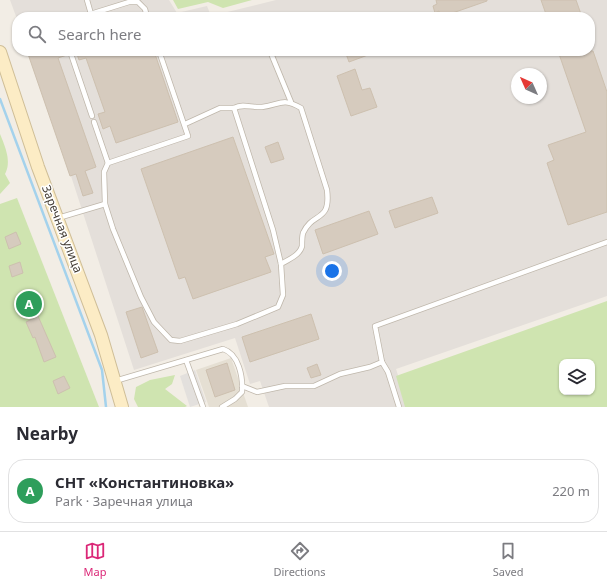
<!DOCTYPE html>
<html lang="en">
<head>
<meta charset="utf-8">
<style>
	body { margin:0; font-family:"Noto Sans",sans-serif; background:#f7f7f7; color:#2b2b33 }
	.controls { position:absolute; right:12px; bottom:12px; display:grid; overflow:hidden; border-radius:8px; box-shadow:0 1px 3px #0004 }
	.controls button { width:36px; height:36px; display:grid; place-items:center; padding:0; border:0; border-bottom:1px solid #e1e1e2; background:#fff; color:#2b2b33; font:20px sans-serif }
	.compass { position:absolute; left:511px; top:68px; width:36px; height:36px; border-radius:50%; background:#fff; box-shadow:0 1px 3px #0004; rotate:315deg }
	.you { position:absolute; left:332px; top:271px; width:14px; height:14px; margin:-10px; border:3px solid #fff; border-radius:50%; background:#1a73e8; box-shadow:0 0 0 6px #1a73e833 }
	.badge { display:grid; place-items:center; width:26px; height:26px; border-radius:50%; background:#db2777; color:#fff; font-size:13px; font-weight:700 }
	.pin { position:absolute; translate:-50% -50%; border:2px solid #fff; box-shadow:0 1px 4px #0006 }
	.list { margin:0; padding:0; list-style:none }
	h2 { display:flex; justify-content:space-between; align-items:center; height:52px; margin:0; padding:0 16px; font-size:17px }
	h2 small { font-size:13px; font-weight:400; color:#7c7c81 }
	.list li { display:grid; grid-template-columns:26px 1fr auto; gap:12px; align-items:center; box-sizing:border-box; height:64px; margin:0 8px 8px; padding:0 8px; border:1px solid #e1e1e2; border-radius:16px }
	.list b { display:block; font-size:15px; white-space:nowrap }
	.list p { margin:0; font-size:13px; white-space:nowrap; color:#7c7c81 }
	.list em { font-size:13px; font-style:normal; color:#7c7c81 }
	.icon { flex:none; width:22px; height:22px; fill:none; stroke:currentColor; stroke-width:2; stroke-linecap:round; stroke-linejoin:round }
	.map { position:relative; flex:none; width:607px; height:407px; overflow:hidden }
	.search { position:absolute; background:#fff; box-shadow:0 1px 3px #0004; left:12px; right:12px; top:12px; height:44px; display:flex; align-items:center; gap:10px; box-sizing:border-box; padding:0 14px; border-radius:16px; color:#7c7c81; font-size:15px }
	.sheet { height:124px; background:#fff }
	nav { display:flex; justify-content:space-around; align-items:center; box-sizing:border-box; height:56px; border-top:1px solid #e1e1e2; background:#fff; font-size:11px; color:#7c7c81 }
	nav a { display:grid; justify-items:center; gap:2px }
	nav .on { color:#db2777 }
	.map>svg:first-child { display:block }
	.residential { fill:#e5dfd3 }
	.industrial { fill:#e4dfda; fill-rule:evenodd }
	.green { fill:#cfe4b0; fill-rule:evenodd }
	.parking { fill:#e3e0dd }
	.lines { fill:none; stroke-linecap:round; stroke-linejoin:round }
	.stream { stroke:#a4d2ec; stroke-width:2.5 }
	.building { fill:#d6cbbe; stroke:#cdc0af }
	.lane-casing { stroke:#bfb7ab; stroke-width:6 }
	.secondary-casing { stroke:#cfbe97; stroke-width:14 }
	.lane { stroke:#fff; stroke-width:4.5 }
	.secondary { stroke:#fcecc5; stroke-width:12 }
	.labels { text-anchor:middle; stroke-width:3; stroke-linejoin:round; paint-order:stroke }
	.street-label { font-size:12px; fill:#443d35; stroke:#fff }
</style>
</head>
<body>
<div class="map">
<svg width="607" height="407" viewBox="0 0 607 407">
	<rect width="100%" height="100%" fill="#f2ede5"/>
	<!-- residential -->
	<path class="residential" d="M231,358L248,407H209L196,370Z"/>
	<!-- industrial -->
	<path class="industrial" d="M10,0H169L177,13L207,6L211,16L276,0H607V296L396,369L408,407H269L260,381L250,384L235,338L134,370L71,176L27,51H590V17H17V19ZM517,74H541V98H517Z"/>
	<!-- green -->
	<g class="green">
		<path d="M173,0H252L223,8L208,2L178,9Z"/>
		<path d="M0,134C5,146 12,162 5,174L10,183L0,194Z"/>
		<path d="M17,198L99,407H0V204Z"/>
		<path d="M607,301V407H405L396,376ZM562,362H592V392H562Z"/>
		<path d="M175,375L172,384L165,389L187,406L185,407H138L134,399L136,387L150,380Z"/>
	</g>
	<!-- parking -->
	<path class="parking" d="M195,370L206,402L190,407L180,376Z"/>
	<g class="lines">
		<!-- stream -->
		<path class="stream" d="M0,99L102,370L106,407"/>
	</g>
	<!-- building -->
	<g class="building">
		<path d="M436,0H487V1L441,17L439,11L435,13L433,6L437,4Z"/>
		<path d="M541,0H576L582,17H547Z"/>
		<path d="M27,51H69L67,55L58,58L96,167L85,171L93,193L83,196L76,174L70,176Z"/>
		<path d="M76,51H154L178,122L116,143L110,126L103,129L98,114L105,112L86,58L79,60Z"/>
		<path d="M345,51H376V52L349,62Z"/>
		<path d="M558,51H593L607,92V212L568,225L547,163L554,160L548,145L586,132Z"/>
		<path d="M355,69L362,90L370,88L377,107L351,116L337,76Z"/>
		<path d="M233,137L274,254L265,257L271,272L193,299L185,277L179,279L141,169Z"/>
		<path d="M278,142L284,159L271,163L265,147Z"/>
		<path d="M432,197L438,213L395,228L389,211Z"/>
		<path d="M369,211L378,234L323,254L315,230Z"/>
		<path d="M16,232L21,244L9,249L5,237Z"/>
		<path d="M20,262L23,273L12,277L9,266Z"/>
		<path d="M142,307L158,352L141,358L126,312Z"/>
		<path d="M311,314L319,339L250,362L242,337Z"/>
		<path d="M38,316L56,357L44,362L35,337L33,338L26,322Z"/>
		<path d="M227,363L235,390L215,397L206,370Z"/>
		<path d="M317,364L321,375L311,378L307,368Z"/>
		<path d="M64,376L70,388L58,394L53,381Z"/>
	</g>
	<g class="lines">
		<!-- lane casing -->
		<g class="lane-casing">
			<g id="lane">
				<path d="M87,0L91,14"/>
				<path d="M81,17L129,2H138L145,9L147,17"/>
				<path d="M159,51L188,136L108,163L104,172L105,204L113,229L141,297L154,322L171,340L180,341L237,324L278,307L283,295L281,264L273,230L234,108H220L185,124"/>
				<path d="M270,51L291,102"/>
				<path d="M71,54L92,116"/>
				<path d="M234,108C244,103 251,108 262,107C280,105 282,97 301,108L327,190C331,223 313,211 303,233C302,237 302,242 302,246C300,255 288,260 281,264"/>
				<path d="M94,122L108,163"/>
				<path d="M58,218L105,204"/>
				<path d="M186,360L203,407"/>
				<path d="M382,362L388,372L399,407"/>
				<path d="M115,381L223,349C239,354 243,377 242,392L235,399L222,407"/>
				<path d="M242,386L257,392L285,386H314L340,374L370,367L382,362L375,326L607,242"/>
			</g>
		</g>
		<!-- secondary casing -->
		<g class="secondary-casing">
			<path id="secondary" d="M0,52L38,167L101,335L122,407"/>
		</g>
		<!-- lane -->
		<use href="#lane" class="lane"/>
		<!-- secondary -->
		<use href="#secondary" class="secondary"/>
	</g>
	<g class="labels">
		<!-- street labels -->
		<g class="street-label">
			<text transform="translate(62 229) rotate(69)" y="4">Заречная улица</text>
		</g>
	</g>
</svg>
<div class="controls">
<button><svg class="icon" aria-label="layers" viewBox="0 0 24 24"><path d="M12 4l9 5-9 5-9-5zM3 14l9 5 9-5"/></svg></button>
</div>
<svg class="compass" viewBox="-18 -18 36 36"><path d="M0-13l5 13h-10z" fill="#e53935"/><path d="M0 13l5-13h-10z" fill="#7c7c81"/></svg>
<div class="you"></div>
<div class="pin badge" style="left:29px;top:304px;background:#2e9e5b">A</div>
<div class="search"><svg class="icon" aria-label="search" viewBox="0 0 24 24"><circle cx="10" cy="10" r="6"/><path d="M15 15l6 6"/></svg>Search here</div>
</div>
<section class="sheet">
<h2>Nearby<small></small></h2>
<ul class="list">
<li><span class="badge" style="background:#2e9e5b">A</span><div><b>СНТ «Константиновка»</b><p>Park · Заречная улица</p></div><em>220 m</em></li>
</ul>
</section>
<nav>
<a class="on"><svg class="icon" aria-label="map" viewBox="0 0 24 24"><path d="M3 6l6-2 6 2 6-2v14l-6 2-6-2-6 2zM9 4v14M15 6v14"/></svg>Map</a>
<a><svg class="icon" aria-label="directions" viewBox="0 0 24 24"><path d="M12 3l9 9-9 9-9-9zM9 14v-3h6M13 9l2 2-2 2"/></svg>Directions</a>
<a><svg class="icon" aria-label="saved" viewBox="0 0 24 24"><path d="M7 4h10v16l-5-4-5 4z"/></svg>Saved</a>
</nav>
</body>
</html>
